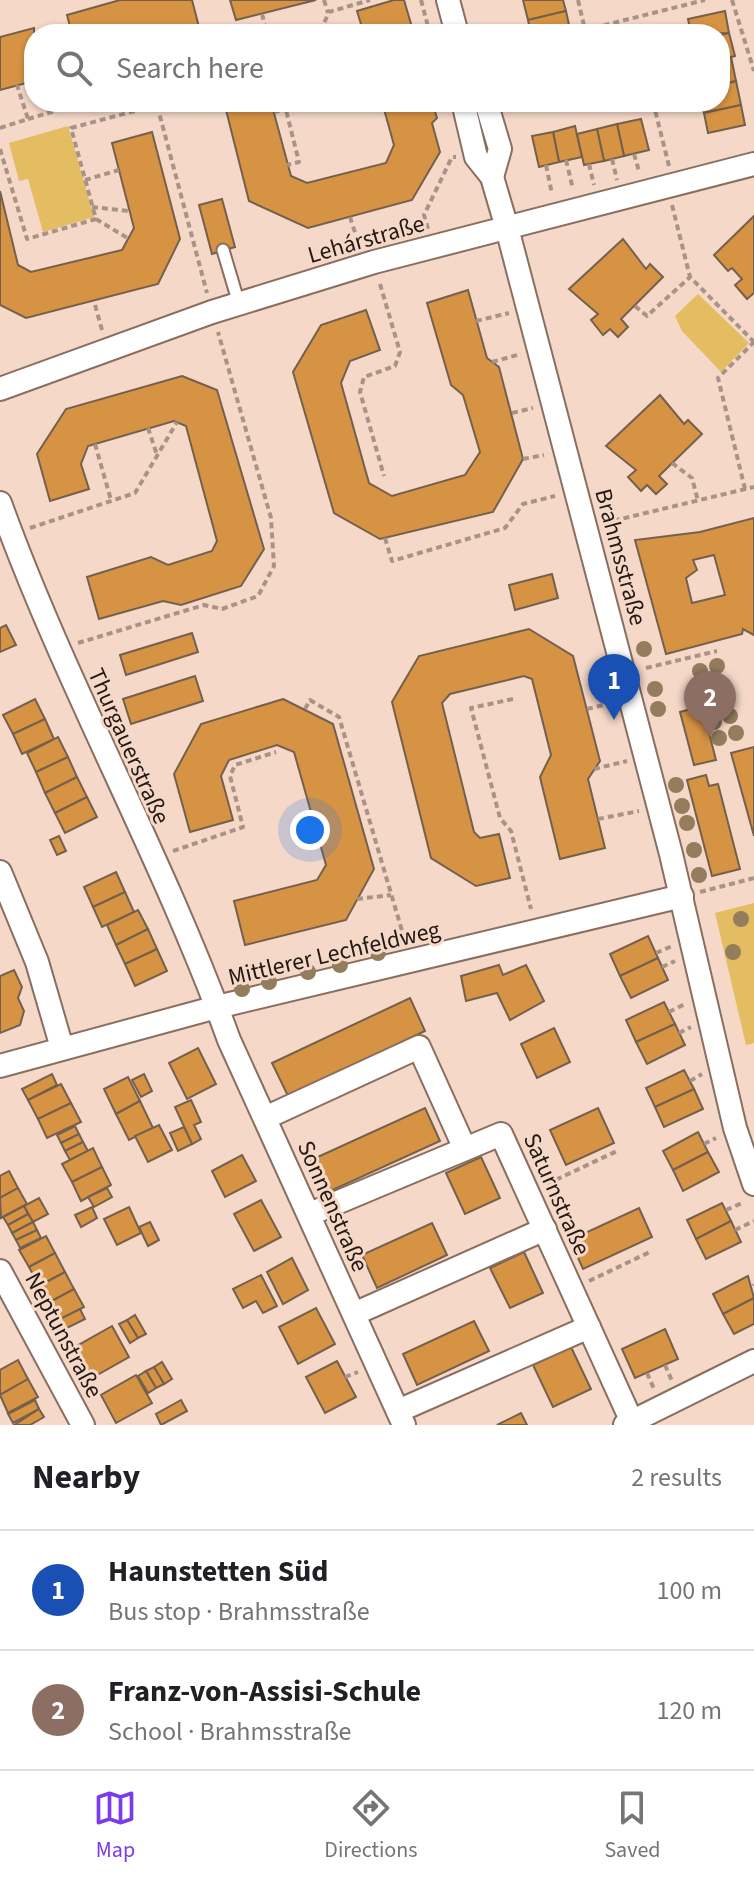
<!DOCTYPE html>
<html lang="en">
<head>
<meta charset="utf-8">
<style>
	body { margin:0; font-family:"Source Sans 3",sans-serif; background:#f6f6f6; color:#202124 }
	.you { position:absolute; left:310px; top:830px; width:28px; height:28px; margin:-20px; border:6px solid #fff; border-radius:50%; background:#1a73e8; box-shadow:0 0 0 12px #1a73e833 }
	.badge { display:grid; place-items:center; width:52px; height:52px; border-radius:50%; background:#7c3aed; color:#fff; font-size:26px; font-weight:700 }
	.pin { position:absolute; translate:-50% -66px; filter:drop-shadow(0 2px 4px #0008) }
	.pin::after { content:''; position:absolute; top:42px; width:28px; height:24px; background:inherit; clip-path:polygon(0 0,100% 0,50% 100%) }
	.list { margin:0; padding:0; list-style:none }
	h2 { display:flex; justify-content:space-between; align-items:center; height:104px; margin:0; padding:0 32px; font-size:34px }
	h2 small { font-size:26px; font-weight:400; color:#757577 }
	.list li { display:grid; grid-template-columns:52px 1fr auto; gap:24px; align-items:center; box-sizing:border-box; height:120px; padding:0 32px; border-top:2px solid #e0e0e0 }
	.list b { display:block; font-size:30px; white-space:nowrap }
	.list p { margin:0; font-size:26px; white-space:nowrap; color:#757577 }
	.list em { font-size:26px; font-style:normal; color:#757577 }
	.icon { flex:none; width:44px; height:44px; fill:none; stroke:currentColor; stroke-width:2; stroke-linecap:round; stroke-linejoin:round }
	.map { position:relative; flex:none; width:754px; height:1425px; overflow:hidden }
	.search { position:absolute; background:#fff; box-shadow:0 2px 6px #0004; left:24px; right:24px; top:24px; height:88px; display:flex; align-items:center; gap:20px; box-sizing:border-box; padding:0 28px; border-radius:32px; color:#757577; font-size:30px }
	.sheet { height:344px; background:#fff }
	nav { display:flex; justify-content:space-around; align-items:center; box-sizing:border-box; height:112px; border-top:2px solid #e0e0e0; background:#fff; font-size:22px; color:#757577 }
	nav a { display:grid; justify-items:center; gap:4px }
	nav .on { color:#7c3aed }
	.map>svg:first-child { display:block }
	.green { fill:#e4bc61 }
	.building { fill:#d79344; stroke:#74604c; stroke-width:2; fill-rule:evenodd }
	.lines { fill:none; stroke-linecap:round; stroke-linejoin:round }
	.lane-casing { stroke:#896f61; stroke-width:15 }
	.street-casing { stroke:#896f61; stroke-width:26 }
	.path { stroke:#a99387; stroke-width:4; stroke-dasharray:6 4; stroke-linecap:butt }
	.lane { stroke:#fff; stroke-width:11 }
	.street { stroke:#fff; stroke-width:22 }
	.tree { fill:#937d5d }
	.labels { text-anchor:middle; stroke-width:6; stroke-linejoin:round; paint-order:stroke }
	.street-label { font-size:24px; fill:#231913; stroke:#f5d8c8 }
</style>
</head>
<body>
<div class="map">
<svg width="754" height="1425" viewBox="0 0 754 1425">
	<rect width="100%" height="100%" fill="#f5d8c8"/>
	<!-- green -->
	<g class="green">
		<path d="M68,126L94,217L43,232L28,179L19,181L9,143Z"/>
		<path d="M698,294L749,343L721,372L682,331L675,316Z"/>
		<path d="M754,903V1043L746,1045L715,913Z"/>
	</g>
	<!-- building -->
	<g class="building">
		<path d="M120,0H192L199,27L173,34H72L67,15Z"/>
		<path d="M230,0H316L236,20Z"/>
		<path d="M394,0H404L414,34H364L357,11Z"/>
		<path d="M523,0H563L566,11L528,20Z"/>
		<path d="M566,11L571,34H531L528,20Z"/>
		<path d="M725,11L729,33L691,34L688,19Z"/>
		<path d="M34,28V81L0,90V37Z"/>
		<path d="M729,33L735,56L720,60V35Z"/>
		<path d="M731,57L736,81L720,85V60Z"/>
		<path d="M736,81L741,105L704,113L701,102H720V85Z"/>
		<path d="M224,102H271L291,176L307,183L386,163L394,145L382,102H432L437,118L432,123L440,152L412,200L308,228L249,201Z"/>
		<path d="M741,105L745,125L708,133L704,113Z"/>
		<path d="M641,119L649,150L624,156L617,124Z"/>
		<path d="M617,124L624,156L604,161L597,129Z"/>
		<path d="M575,126L582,157L559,162L553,132Z"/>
		<path d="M597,129L604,161L584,165L577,134Z"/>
		<path d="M152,132L180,239L158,284L26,318L0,305V191L18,265L31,272L122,250L134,228L112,143Z"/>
		<path d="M553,132L559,162L539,167L532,136Z"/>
		<path d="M222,199L235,247L212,254L199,205Z"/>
		<path d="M754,216V293L747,299L735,285L742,279L732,268L728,271L714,255Z"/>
		<path d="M623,239L646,269L650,264L663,277L621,319L628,327L618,337L610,329L603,335L591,320L598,314L569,289Z"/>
		<path d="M468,290L487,358L499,367L523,459L493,512L380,539L334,513L293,372L321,325L366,310L380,350L350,361L341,383L369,483L392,496L465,475L480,452L463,395L451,385L427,303Z"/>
		<path d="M182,376L217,390L264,549L241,586L181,605L163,601L99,619L87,577L151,557L168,565L212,551L217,541L186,426L174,421L88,446L81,464L89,489L50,501L37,454L66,409Z"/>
		<path d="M660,395L684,424L688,420L702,434L659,476L667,484L656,494L647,485L641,491L628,477L636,470L606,446Z"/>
		<path d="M754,518V635L743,629L742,634L666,654L635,540L700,532ZM714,555L725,595L692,603L686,578L697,570L693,560Z"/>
		<path d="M552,574L558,598L515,610L509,585Z"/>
		<path d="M6,625L16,645L0,652V628Z"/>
		<path d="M529,629L573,656L600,761L588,779L605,848L560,859L540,777L551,755L532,679L524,676L450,694L442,703L474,832L480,838L499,834L510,878L476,886L431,858L392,702L419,656Z"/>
		<path d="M192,633L198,652L126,675L120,655Z"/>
		<path d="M195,676L203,701L131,724L123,699Z"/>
		<path d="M35,699L45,719L13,734L3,715Z"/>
		<path d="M283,699L333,724L374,869L346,920L245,945L234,901L317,880L326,865L294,752L277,745L229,760L221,776L233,820L190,832L174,774L201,724Z"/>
		<path d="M702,706L716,760L694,765L680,712Z"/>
		<path d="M45,719L54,739L22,754L13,734Z"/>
		<path d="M58,737L68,757L36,772L27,753Z"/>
		<path d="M754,747V836L731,753Z"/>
		<path d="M68,757L77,777L45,793L36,772Z"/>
		<path d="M706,775L709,786L718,784L740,869L712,876L687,780Z"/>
		<path d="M77,777L87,797L55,813L45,793Z"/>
		<path d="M87,797L97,817L65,833L55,813Z"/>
		<path d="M59,836L66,851L57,855L50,840Z"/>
		<path d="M116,872L125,892L93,907L84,887Z"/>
		<path d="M125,892L134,912L102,927L93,907Z"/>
		<path d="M138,910L148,929L116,945L107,925Z"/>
		<path d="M148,929L157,949L125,964L116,945Z"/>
		<path d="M648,936L658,958L620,976L610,954Z"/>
		<path d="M157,949L167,971L135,986L125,964Z"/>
		<path d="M658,958L668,980L631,998L620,976Z"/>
		<path d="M499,965L503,975L526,965L544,1001L510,1020L497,993L466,1001L461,976Z"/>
		<path d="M14,970L22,987L18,998L24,1011L20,1025L0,1033V976Z"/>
		<path d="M410,998L425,1031L288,1096L272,1063Z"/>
		<path d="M664,1002L675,1024L636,1042L626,1020Z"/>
		<path d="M675,1024L685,1045L647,1064L636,1042Z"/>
		<path d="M554,1028L570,1062L537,1078L521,1044Z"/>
		<path d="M198,1048L216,1084L187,1099L169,1063Z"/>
		<path d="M684,1070L694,1089L655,1107L646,1088Z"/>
		<path d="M52,1074L57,1085L28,1100L22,1089Z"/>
		<path d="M144,1074L152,1091L141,1097L132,1080Z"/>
		<path d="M128,1077L140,1101L116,1114L104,1089Z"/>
		<path d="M61,1084L71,1103L38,1119L28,1100Z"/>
		<path d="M694,1089L703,1109L664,1127L655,1107Z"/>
		<path d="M191,1100L201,1122L194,1125L201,1139L192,1144L175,1107Z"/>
		<path d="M140,1101L153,1128L129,1140L116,1114Z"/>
		<path d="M71,1103L81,1122L47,1138L38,1119Z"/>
		<path d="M425,1108L440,1141L326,1193L311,1160Z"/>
		<path d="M598,1108L614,1143L566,1165L550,1130Z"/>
		<path d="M159,1125L172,1150L148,1162L135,1136Z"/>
		<path d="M75,1126L79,1134L61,1143L57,1135Z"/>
		<path d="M184,1127L192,1144L178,1151L170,1133Z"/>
		<path d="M698,1132L708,1152L673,1170L663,1151Z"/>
		<path d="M79,1134L83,1142L65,1151L61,1143Z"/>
		<path d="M83,1142L88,1151L70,1160L65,1151Z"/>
		<path d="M93,1148L102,1167L72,1182L62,1164Z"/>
		<path d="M708,1152L719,1172L683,1191L673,1170Z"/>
		<path d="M242,1155L256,1181L225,1197L212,1171Z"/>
		<path d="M481,1157L500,1198L465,1214L446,1173Z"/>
		<path d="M102,1167L111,1185L81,1201L72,1182Z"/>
		<path d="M9,1171L18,1188L0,1198V1176Z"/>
		<path d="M18,1188L27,1204L1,1218L0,1198Z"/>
		<path d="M107,1188L112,1197L94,1207L88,1197Z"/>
		<path d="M39,1198L48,1214L33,1222L24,1206Z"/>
		<path d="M261,1200L281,1237L254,1251L234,1214Z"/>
		<path d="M722,1203L731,1221L696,1239L687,1220Z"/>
		<path d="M24,1206L28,1214L8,1225L3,1217Z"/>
		<path d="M92,1207L97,1218L81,1227L75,1215Z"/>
		<path d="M129,1207L141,1233L117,1245L104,1219Z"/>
		<path d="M639,1208L652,1237L583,1269L570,1240Z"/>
		<path d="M28,1214L33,1222L12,1233L8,1225Z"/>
		<path d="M731,1221L741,1242L706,1259L696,1239Z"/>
		<path d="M33,1222L37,1230L16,1240L12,1233Z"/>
		<path d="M150,1222L159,1240L148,1246L139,1227Z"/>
		<path d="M432,1223L447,1255L377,1288L362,1255Z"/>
		<path d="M37,1230L41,1238L20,1248L16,1240Z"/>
		<path d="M46,1236L55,1253L29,1267L19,1250Z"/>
		<path d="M524,1252L543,1293L510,1308L490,1268Z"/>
		<path d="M55,1253L65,1272L39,1286L29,1267Z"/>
		<path d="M292,1258L308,1290L283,1304L267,1272Z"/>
		<path d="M65,1272L74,1289L48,1303L39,1286Z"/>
		<path d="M261,1275L277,1306L263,1313L256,1301L243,1308L233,1289Z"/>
		<path d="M748,1276L754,1298L723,1314L713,1294Z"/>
		<path d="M74,1289L84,1307L57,1321L48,1303Z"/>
		<path d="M754,1298V1324L734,1334L723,1314Z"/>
		<path d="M316,1308L335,1344L298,1364L279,1327Z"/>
		<path d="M80,1309L85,1319L63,1330L58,1320Z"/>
		<path d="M135,1315L146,1334L138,1338L127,1320Z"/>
		<path d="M127,1320L138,1338L130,1343L119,1324Z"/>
		<path d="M474,1321L489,1351L417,1385L403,1354Z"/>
		<path d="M112,1326L129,1357L92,1378L75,1347Z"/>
		<path d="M665,1329L678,1359L635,1378L622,1349Z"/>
		<path d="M571,1347L591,1389L553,1407L533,1365Z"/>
		<path d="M18,1360L28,1379L0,1395V1370Z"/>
		<path d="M337,1361L356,1397L325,1413L306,1377Z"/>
		<path d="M162,1362L172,1379L164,1384L154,1367Z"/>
		<path d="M154,1367L164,1384L156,1388L146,1371Z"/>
		<path d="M146,1371L156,1388L148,1393L138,1376Z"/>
		<path d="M136,1375L152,1403L116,1423L101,1395Z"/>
		<path d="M28,1379L38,1397L8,1413L0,1395Z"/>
		<path d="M35,1400L39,1409L13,1423L8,1414Z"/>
		<path d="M181,1400L187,1411L161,1425L156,1414Z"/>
		<path d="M39,1409L44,1417L30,1425H14Z"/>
		<path d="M521,1413L527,1425H497Z"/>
	</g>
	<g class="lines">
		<!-- lane casing -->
		<g class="lane-casing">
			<path id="lane" d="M223,250L239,304"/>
		</g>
		<!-- street casing -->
		<g class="street-casing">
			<g id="street">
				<path d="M448,0L457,34"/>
				<path d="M463,102L476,157L492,177L507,228L671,854L735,1128L754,1184"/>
				<path d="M486,102L500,149L492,177"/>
				<path d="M0,389L212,312L374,262L754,164"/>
				<path d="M0,503C66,686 163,857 229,1040L404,1425"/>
				<path d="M0,872L37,962L62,1048"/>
				<path d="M0,1066L217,1007L682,896"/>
				<path d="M265,1118L419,1047L465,1149"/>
				<path d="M310,1214L501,1134L632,1422"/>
				<path d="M0,1271L83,1425"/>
				<path d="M354,1314L545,1229"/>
				<path d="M398,1411L589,1327"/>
				<path d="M625,1425L754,1361"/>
			</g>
		</g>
		<!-- path -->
		<g class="path">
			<path d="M324,0L328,13"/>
			<path d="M421,0L430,34"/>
			<path d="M578,0L585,30L705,0"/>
			<path d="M732,0L754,71"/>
			<path d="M262,14L267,34"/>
			<path d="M311,34L320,32L329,12L370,0"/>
			<path d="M284,102L299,162L287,165"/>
			<path d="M653,102L669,166"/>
			<path d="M274,112L286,109"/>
			<path d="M28,119L85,102"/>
			<path d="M0,128L28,119L17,85"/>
			<path d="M0,149L27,239L96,219L71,128L157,105L207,293"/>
			<path d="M634,154L639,171"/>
			<path d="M612,159L617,180"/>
			<path d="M566,160L573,189"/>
			<path d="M589,164L594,185"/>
			<path d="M546,165L552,194"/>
			<path d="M85,180L119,170"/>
			<path d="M672,205L690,277L754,342"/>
			<path d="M92,207L129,211"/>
			<path d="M350,217L359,245"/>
			<path d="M96,219L129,239"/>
			<path d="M428,229L424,215L452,157H456"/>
			<path d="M380,284L400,352L395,366L364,377L360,392L384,476"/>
			<path d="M95,305L102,330"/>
			<path d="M635,306L647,316L690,277"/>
			<path d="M476,321L509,313"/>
			<path d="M492,362L521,354"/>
			<path d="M512,413L533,408"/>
			<path d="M148,428L157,455"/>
			<path d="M95,444L111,500"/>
			<path d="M523,459L544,455"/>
			<path d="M672,463L692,478L698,501"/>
			<path d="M745,489L718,378L754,342"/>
			<path d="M604,523L754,487"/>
			<path d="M30,528L135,493L177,422"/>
			<path d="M385,538L392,561L505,528L523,504L555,496"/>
			<path d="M78,643L204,605L222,609L258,596L274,566L271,518L218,332"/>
			<path d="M646,668L717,651"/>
			<path d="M513,699L471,708L500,818L511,831L531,909"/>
			<path d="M305,709L310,700L339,717L405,941"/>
			<path d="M587,709L612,703"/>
			<path d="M594,769L627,761"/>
			<path d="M598,819L639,811"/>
			<path d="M173,851L243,827L230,776L235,765L276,752"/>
			<path d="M700,892L754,878"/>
			<path d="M357,899L391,895"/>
			<path d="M656,953L672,946"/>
			<path d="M662,967L675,961"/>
			<path d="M669,1012L685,1004"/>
			<path d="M679,1033L691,1027"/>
			<path d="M690,1081L702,1074"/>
			<path d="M704,1144L716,1138"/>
			<path d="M547,1184L617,1151"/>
			<path d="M726,1210L742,1203"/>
			<path d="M735,1230L754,1221"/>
			<path d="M589,1281L652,1251"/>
			<path d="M753,1286L754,1285"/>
			<path d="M665,1365L672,1381"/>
			<path d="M647,1373L654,1389"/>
			<path d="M345,1377L358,1372"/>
		</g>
		<!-- lane -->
		<use href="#lane" class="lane"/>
		<!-- street -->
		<use href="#street" class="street"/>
	</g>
	<!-- trees -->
	<g class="tree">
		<circle cx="644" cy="649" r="8"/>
		<circle cx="717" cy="666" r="8"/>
		<circle cx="700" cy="671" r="8"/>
		<circle cx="721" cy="684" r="8"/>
		<circle cx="655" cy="689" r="8"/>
		<circle cx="711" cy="704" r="8"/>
		<circle cx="658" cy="709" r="8"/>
		<circle cx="730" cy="716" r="8"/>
		<circle cx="714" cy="722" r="8"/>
		<circle cx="736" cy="733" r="8"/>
		<circle cx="719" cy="738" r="8"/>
		<circle cx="676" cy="785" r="8"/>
		<circle cx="682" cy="806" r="8"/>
		<circle cx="687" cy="823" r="8"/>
		<circle cx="694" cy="850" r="8"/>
		<circle cx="699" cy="875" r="8"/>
		<circle cx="741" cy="919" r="8"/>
		<circle cx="733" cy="952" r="8"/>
		<circle cx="378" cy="953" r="8"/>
		<circle cx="340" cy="965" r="8"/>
		<circle cx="308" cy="972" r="8"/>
		<circle cx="269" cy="982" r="8"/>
		<circle cx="242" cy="989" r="8"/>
	</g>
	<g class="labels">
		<!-- street labels -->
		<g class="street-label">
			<text transform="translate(366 239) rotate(-16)" y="8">Lehárstraße</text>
			<text transform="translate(621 557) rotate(75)" y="8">Brahmsstraße</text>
			<text transform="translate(129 746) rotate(66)" y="8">Thurgauerstraße</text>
			<text transform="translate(334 953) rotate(-13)" y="8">Mittlerer Lechfeldweg</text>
			<text transform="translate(557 1194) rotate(66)" y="8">Saturnstraße</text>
			<text transform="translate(333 1206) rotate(66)" y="8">Sonnenstraße</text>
			<text transform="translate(64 1335) rotate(62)" y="8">Neptunstraße</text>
		</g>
	</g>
</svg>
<div class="you"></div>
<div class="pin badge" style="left:614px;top:720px;background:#1a4fb4">1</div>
<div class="pin badge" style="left:710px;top:737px;background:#8d6e63">2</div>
<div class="search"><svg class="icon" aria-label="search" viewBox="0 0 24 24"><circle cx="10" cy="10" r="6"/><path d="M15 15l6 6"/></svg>Search here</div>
</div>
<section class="sheet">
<h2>Nearby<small>2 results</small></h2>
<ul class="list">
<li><span class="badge" style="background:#1a4fb4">1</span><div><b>Haunstetten Süd</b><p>Bus stop · Brahmsstraße</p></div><em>100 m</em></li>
<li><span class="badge" style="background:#8d6e63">2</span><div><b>Franz-von-Assisi-Schule</b><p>School · Brahmsstraße</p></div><em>120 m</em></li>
</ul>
</section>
<nav>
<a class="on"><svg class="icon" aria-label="map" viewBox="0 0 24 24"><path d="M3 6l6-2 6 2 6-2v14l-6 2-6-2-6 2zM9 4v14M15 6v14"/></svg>Map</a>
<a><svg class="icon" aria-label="directions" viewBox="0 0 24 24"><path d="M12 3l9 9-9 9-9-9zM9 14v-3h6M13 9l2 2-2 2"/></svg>Directions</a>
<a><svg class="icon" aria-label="saved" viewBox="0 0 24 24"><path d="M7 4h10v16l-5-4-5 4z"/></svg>Saved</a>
</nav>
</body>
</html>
